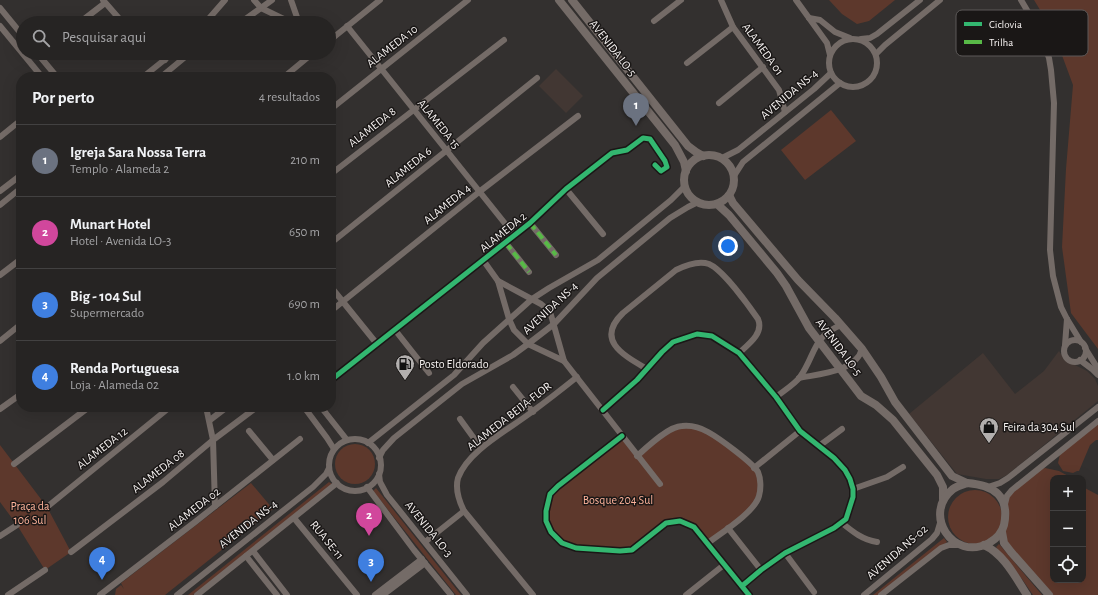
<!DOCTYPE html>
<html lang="pt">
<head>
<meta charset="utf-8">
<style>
	body { margin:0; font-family:"Alegreya Sans",sans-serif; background:#2e2c2b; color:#f1f3f6 }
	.controls { position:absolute; right:12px; bottom:12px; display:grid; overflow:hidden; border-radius:8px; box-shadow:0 4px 16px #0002 }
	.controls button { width:36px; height:36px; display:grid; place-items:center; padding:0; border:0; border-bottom:1px solid #424141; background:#262423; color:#f1f3f6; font:20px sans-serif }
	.you { position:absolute; left:728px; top:246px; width:14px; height:14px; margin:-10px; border:3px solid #fff; border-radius:50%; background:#1a73e8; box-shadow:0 0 0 6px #1a73e833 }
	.badge { display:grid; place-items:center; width:26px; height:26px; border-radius:50%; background:#8c9099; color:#fff; font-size:13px; font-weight:700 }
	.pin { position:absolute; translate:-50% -33px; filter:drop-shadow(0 1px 2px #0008) }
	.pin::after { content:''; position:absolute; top:21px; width:14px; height:12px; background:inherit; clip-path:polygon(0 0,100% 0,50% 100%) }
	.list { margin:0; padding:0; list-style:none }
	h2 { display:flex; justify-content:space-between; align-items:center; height:52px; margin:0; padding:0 16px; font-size:17px }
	h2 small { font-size:13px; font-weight:400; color:#a4a4a6 }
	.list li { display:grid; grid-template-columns:26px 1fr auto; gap:12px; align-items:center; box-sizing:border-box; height:72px; padding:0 16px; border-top:1px solid #424141 }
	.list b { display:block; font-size:15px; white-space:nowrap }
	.list p { margin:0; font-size:13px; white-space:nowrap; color:#a4a4a6 }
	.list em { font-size:13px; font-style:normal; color:#a4a4a6 }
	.icon { flex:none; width:22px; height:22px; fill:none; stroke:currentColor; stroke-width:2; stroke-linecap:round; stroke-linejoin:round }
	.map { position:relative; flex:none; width:1098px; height:595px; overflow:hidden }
	.search { position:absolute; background:#262423; box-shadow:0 4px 16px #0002; left:16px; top:16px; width:320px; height:44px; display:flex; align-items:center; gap:10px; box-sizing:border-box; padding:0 14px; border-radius:22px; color:#a4a4a6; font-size:15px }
	.panel { position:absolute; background:#262423; box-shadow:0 4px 16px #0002; left:16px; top:72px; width:320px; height:340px; border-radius:16px }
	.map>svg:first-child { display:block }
	.built { fill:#423733 }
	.green { fill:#5d382c }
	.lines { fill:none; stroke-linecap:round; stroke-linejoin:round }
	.minor { stroke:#746b67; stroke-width:6 }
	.major { stroke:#746b67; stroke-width:8 }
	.quiet { stroke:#58b947; stroke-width:4; stroke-dasharray:8 4; stroke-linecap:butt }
	.cycleway-casing { stroke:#1a1716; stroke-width:8 }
	.cycleway { stroke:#33b770; stroke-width:5 }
	.labels { text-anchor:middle; stroke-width:3; stroke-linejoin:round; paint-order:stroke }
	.street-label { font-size:12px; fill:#f7f3f2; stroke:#1a1716 }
	.poi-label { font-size:12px; fill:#f7f3f2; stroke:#1a1716; text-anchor:start }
	.park-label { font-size:12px; fill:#feb39b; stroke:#1a1716 }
	.key { fill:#1a1716; stroke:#5c5958; stroke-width:1 }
	.key-label { font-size:11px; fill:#f7f3f2 }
</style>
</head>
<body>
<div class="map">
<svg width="1098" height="595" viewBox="0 0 1098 595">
	<rect width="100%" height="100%" fill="#33302f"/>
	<!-- built -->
	<g class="built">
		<path d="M556,69L583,96L566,113L539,86Z"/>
		<path d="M1059,351L1065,360L1087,371L1095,379L1098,386V401L1007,475L999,479H986L957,474L909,414L983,353L1015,394L1044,371Z"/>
	</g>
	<!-- green -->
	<g class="green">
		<path d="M829,0H895L869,21L857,24L842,14Z"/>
		<path d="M1034,0H1098V349L1071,313L1062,247L1066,169L1073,85L1053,31Z"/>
		<path d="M831,110L856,141L805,180L781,150Z"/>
		<path d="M1098,422V440H1096L1090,445L1079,471H1077L1073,473L1063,471L1058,463L1060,454Z"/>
		<path d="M681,425L708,432L758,472L761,485L751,508L708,543L694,527L680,521L666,523L632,550L620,551L562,543L546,521L550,494L622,436L637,456Z"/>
		<circle cx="355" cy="464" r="20"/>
		<path d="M0,445L47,507L71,552L45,570L17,525L0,502Z"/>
		<path d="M1045,468L1059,471L1072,478H1053V580H1083V487L1098,495V595H1051L1005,543V525L1008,497L1038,470Z"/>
		<path d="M329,482L332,484L193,595H188Z"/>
		<path d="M251,483L273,509L165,595H115L116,589L121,585L124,589L121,583Z"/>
		<path d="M376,488L461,595H456L373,491Z"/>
		<circle cx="975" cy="517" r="27"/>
		<path d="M944,538L947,542L879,595H873Z"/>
		<path d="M999,544L1042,595H1033L1022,579L996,547Z"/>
	</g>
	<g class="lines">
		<!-- minor -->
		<g class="minor">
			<path d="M103,0L123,23"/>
			<path d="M254,0L261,8L292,23"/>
			<path d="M291,0L299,23"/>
			<path d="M721,0L733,27L779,90L785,112"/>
			<path d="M796,0L827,43L830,55"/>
			<path d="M1021,0L1037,27L1049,58L1051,70L1054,103L1050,250L1053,276L1061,307L1067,319L1081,342"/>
			<path d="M0,8L23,36"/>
			<path d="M809,18L820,20L835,32L850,38"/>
			<path d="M654,21L681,0"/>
			<path d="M79,23L105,3"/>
			<path d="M205,23L225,0"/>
			<path d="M240,23L272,0"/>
			<path d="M0,26L42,77"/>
			<path d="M347,26L515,236"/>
			<circle cx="853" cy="63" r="24"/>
			<path d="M861,39L870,38L877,34L920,0"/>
			<path d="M329,41L380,0"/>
			<path d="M37,53L57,77"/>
			<path d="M157,53L165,60"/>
			<path d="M876,54L885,45L940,0"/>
			<path d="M687,63L733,27"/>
			<path d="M143,77L173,53"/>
			<path d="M161,77L190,53"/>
			<path d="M284,77L313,53"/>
			<path d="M719,103L763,67"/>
			<path d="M331,109L468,0"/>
			<path d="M0,137L21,120"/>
			<path d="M722,158L738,150L814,89L831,73"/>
			<path d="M331,174L504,40"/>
			<path d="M734,176L743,162L840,83"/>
			<path d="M566,189L603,234"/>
			<path d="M0,191L21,175"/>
			<path d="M0,205L21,188"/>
			<path d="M530,223L556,255"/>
			<path d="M331,243L537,78"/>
			<path d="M506,243L529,272"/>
			<path d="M483,260L498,281L509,319L514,330L528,344L564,361"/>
			<path d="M0,275L21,259"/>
			<path d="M498,281L541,304L547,309L551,315L564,361L660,484"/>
			<path d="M331,287L377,344"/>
			<path d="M331,311L479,192L578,116"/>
			<path d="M395,330L429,373"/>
			<circle cx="1075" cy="351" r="11"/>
			<path d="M0,341L21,324"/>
			<path d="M1065,345L1067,319"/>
			<path d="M1085,348L1098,369"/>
			<path d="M1080,360L1092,369L1098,375"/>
			<path d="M647,369C623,355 595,340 623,313L676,270C686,265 698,260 709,264C723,270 749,306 758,319C764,333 749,344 739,353"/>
			<path d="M799,378C818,374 856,372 862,349"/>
			<path d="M331,380L530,223L566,189L612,153L627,150L643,138L650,139L665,161L667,167L661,171L655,165"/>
			<path d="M513,387L533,412"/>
			<path d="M776,397C783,391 794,385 800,377C816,354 812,337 841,325"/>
			<path d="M206,407L213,440L215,506"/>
			<path d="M304,407L327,438L334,449"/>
			<path d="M321,407L347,440"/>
			<path d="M0,409L21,394"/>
			<path d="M603,410L637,380L662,352L673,342L697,334L712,336L739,353L776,397L800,431L834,458L845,470L850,479L853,489V497L846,519L834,528L785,553L761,570L742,586"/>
			<path d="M460,419L481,448"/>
			<path d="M210,420L227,407"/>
			<path d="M249,431L273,460"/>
			<path d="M622,436L558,486L550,494L546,511V521L551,532L562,543L576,548L620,551L632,550L666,523L680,521L694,527L749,595"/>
			<circle cx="355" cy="465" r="26"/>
			<path d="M368,443L454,375L483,343L532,299L549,288L598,260L671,200L685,186"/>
			<path d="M819,446L842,429"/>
			<path d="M637,456C647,447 669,426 682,426C691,425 701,428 708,432C719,438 753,463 758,472C761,479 761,489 759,496C755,512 721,533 708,543"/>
			<path d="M379,458L383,450L394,438L462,384L513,355L528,344L554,324L597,278L670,218L688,207L698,202"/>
			<path d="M14,464L89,407"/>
			<path d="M754,468L800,431"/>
			<path d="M379,474L380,482L387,495L467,595"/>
			<path d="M367,487L414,550L451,595"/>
			<path d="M988,487L1000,483L1008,478L1098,407"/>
			<path d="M853,489L887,477L903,467"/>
			<path d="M1005,504L1007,496L1012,490L1098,421"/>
			<path d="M47,507L170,407"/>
			<path d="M294,518L357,595"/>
			<path d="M842,523C853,532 863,540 877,542"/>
			<path d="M728,528L761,570"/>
			<path d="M0,536L17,525"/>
			<path d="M425,542L464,511"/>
			<path d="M253,551L287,595"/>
			<path d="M71,552L163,482L213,440L257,407"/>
			<path d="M785,553L814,592"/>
			<path d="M246,556L277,595"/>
			<path d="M8,595L45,570"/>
			<path d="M100,595L195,522L300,439"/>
			<path d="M177,595L313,487L326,474L329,468"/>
			<path d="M197,595L337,483"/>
			<path d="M375,595L422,559"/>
			<path d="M383,595L425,563"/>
			<path d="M533,595L464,511C459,501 455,489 458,478C468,450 510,429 533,411C548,400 562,389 577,377"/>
			<path d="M686,595L725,564"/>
			<path d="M864,595L932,539L937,533L940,523"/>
			<path d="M881,595L941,548L949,545H957"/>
		</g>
		<!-- major -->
		<g class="major">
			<path d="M559,0L675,145L684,162L686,171"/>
			<path d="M572,0L688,146L696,152L703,156"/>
			<circle cx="709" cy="180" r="25"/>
			<path d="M729,195L733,203L798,280L835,318L862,349L881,377L895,402L952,476L967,483"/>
			<path d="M717,204L729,215L777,273L786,286L809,328L861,396L876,405L893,420L937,475L943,487V499"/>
			<path d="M967,483C994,485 1010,496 1004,525C1002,533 996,539 989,543C952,562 922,513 953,489C957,486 962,485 967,483Z"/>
			<path d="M1002,532L1004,543L1011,552L1049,595"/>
			<path d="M984,545C1004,554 1016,578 1027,595"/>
		</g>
		<!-- quiet -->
		<g class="quiet">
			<path d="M530,223L556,255"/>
			<path d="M506,243L529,272"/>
		</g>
		<!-- cycleway casing -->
		<g class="cycleway-casing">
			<g id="cycleway">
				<path d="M331,380L530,223L566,189L612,153L627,150L643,138L650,139L665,161L667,167L661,171L655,165"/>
				<path d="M603,410L637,380L662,352L673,342L697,334L712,336L739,353L776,397L800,431L834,458L845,470L850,479L853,489V497L846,519L834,528L785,553L761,570L742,586"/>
				<path d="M622,436L558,486L550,494L546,511V521L551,532L562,543L576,548L620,551L632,550L666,523L680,521L694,527L749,595"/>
			</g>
		</g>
		<!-- cycleway -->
		<use href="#cycleway" class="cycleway"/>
	</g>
	<!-- icons -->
	<defs>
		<g id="fuel-pin" transform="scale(1)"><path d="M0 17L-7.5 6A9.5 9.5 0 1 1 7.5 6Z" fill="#b2afae" stroke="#1a1716"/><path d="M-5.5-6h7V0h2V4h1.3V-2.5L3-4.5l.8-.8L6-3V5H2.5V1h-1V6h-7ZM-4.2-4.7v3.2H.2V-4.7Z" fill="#111"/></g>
		<g id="shop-pin" transform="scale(1)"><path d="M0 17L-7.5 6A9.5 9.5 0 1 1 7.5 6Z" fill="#b2afae" stroke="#1a1716"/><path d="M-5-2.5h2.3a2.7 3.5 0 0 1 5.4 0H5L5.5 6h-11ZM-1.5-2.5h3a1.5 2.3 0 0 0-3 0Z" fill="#111"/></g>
	</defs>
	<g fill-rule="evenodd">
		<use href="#fuel-pin" x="405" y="364"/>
		<use href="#shop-pin" x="989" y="427"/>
	</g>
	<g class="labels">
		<!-- street labels -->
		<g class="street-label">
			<text transform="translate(392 46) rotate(-38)" y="4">ALAMEDA 10</text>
			<text transform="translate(613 48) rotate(52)" y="4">AVENIDA LO-5</text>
			<text transform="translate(763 49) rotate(54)" y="4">ALAMEDA 01</text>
			<text transform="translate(789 94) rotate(-40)" y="4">AVENIDA NS-4</text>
			<text transform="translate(439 124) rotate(51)" y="4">ALAMEDA 15</text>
			<text transform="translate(372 127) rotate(-38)" y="4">ALAMEDA 8</text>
			<text transform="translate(408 167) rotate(-39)" y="4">ALAMEDA 6</text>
			<text transform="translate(447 204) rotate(-39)" y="4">ALAMEDA 4</text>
			<text transform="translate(503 232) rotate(-39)" y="4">ALAMEDA 2</text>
			<text transform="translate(550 308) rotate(-43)" y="4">AVENIDA NS-4</text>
			<text transform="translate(839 347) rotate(53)" y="4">AVENIDA LO-5</text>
			<text transform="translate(509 416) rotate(-38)" y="4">ALAMEDA BEIJA-FLOR</text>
			<text transform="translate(102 448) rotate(-38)" y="4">ALAMEDA 12</text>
			<text transform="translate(158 471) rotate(-38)" y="4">ALAMEDA 08</text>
			<text transform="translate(194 509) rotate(-38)" y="4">ALAMEDA 02</text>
			<text transform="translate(248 524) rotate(-38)" y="4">AVENIDA NS-4</text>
			<text transform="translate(429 529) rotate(51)" y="4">AVENIDA LO-3</text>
			<text transform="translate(327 540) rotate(51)" y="4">RUA SE-11</text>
			<text transform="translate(897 552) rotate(-41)" y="4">AVENIDA NS-02</text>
		</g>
		<!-- poi labels -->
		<g class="poi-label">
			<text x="419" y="368">Posto Eldorado</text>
			<text x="1003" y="431">Feira da 304 Sul</text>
		</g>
		<!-- park labels -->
		<g class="park-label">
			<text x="618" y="504">Bosque 204 Sul</text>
			<text x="30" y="510">Praça da<tspan x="30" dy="14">106 Sul</tspan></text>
		</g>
	</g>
	<!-- legend -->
	<rect x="956" y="10" width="132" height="46" rx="6" class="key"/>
	<rect x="964" y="22" width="18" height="4" fill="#33b770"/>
	<rect x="964" y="40" width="18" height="4" fill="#58b947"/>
	<g class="key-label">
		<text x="989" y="28">Ciclovia</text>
		<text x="989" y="46">Trilha</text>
	</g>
</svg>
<div class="controls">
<button>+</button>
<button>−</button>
<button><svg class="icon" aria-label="locate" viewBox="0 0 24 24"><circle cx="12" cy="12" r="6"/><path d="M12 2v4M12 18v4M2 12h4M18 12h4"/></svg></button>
</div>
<div class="you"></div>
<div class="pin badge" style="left:636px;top:126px;background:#6b7280">1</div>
<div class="pin badge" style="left:369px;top:536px;background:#d1479c">2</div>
<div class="pin badge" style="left:371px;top:582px;background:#3f7fe0">3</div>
<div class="pin badge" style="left:102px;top:580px;background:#3f7fe0">4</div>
<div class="search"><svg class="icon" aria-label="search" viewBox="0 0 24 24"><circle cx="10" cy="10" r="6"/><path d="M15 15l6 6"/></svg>Pesquisar aqui</div>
<section class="panel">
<h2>Por perto<small>4 resultados</small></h2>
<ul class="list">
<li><span class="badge" style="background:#6b7280">1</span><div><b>Igreja Sara Nossa Terra</b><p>Templo · Alameda 2</p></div><em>210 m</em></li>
<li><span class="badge" style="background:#d1479c">2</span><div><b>Munart Hotel</b><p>Hotel · Avenida LO-3</p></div><em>650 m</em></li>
<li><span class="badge" style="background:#3f7fe0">3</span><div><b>Big - 104 Sul</b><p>Supermercado</p></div><em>690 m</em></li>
<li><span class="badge" style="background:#3f7fe0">4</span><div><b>Renda Portuguesa</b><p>Loja · Alameda 02</p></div><em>1.0 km</em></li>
</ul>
</section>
</div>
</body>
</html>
